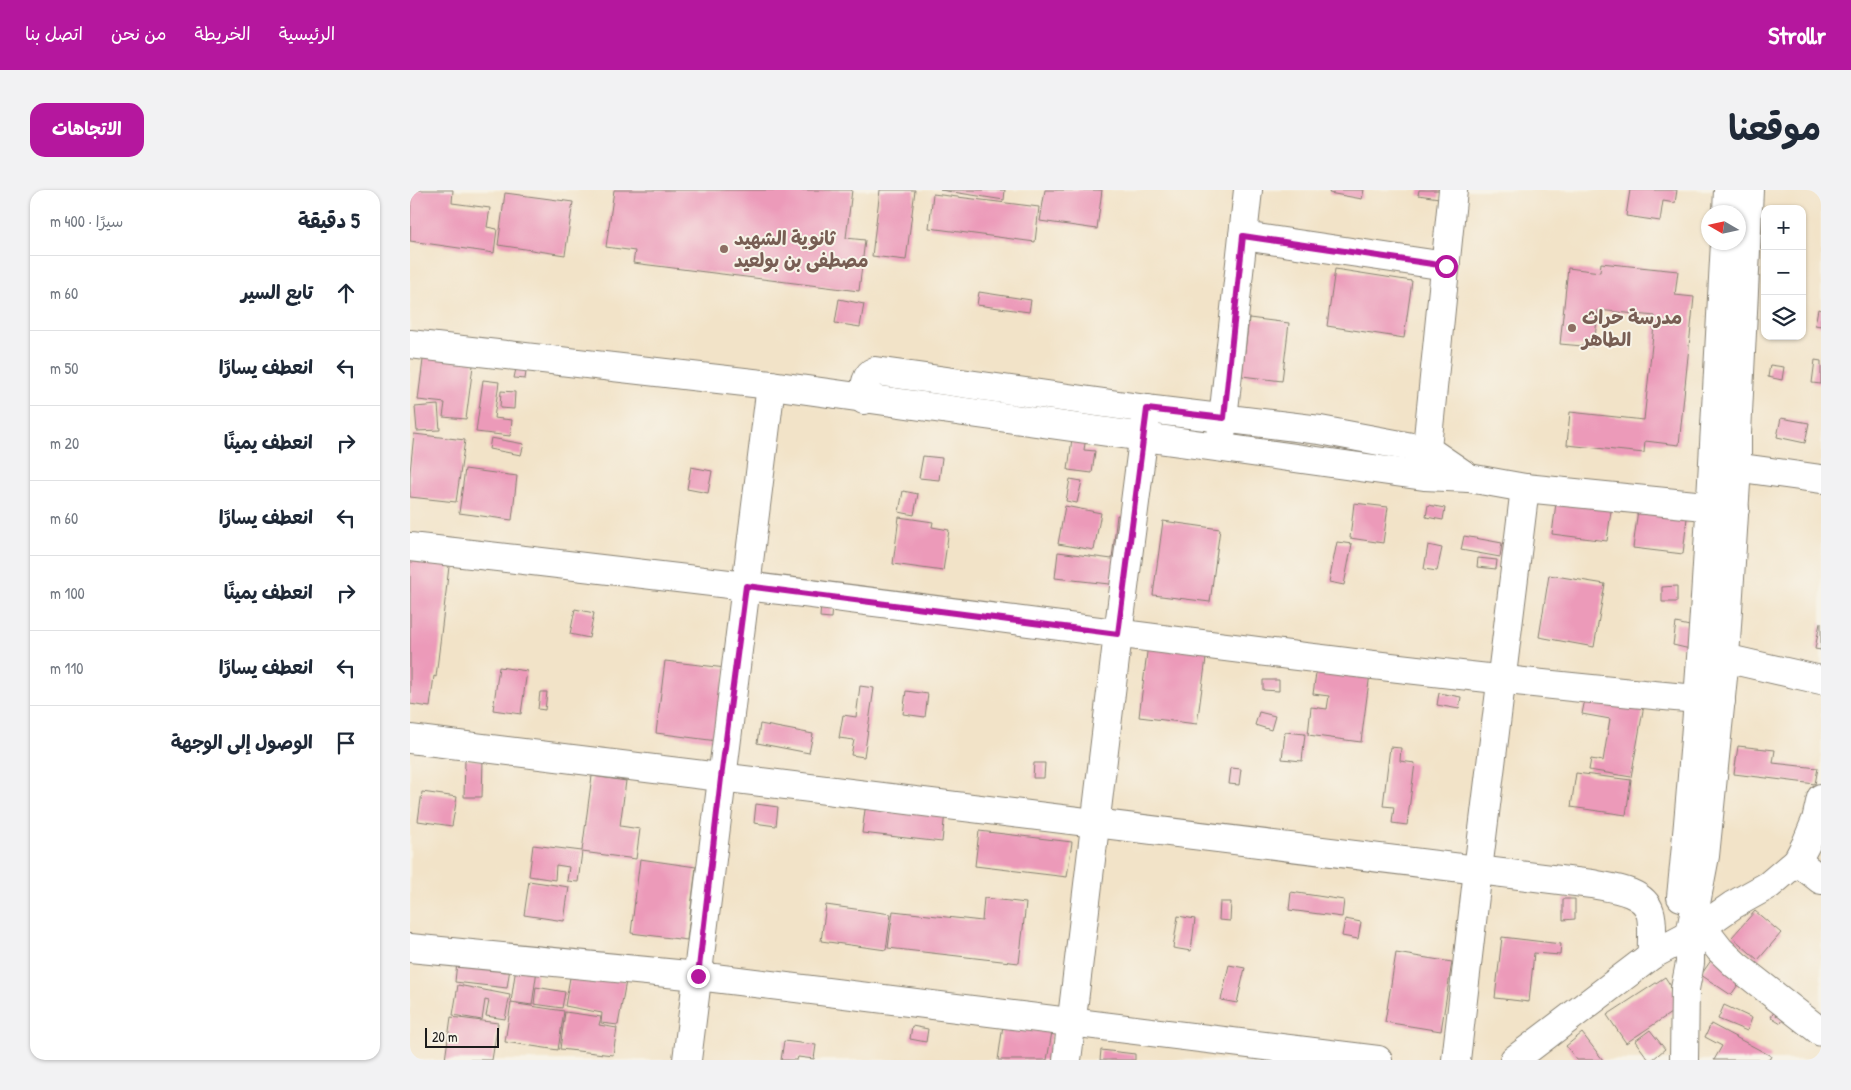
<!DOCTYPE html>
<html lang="ar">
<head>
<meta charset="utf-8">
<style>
	body { margin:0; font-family:"Patrick Hand","Playpen Sans Arabic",sans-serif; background:#f2f2f3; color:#1f2937; direction:rtl }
	.controls { position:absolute; right:15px; top:15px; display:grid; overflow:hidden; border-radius:10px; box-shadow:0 1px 4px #0004 }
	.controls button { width:45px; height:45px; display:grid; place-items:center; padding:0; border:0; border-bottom:1px solid #e0e1e3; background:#fff; color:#1f2937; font:25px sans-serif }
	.compass { position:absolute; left:1291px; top:15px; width:45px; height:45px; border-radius:50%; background:#fff; box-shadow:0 1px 4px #0004; rotate:279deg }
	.scale { position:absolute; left:15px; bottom:12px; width:74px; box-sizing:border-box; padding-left:5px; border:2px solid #1c1c1c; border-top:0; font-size:14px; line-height:18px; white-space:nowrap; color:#1c1c1c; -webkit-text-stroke:4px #f7f3e8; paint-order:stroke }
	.stop { position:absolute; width:15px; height:15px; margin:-11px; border:4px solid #b5179e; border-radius:50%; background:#fff }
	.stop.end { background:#b5179e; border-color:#fff; box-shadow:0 1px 5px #0008 }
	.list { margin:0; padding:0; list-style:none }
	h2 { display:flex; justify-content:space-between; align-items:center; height:65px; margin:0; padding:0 20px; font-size:21px }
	h2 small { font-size:16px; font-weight:400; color:#747a83 }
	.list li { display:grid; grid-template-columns:32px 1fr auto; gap:15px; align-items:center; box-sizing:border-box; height:75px; padding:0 20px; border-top:1px solid #e0e1e3 }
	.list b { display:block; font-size:19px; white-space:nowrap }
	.list em { font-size:16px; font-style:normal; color:#747a83 }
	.icon { flex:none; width:28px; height:28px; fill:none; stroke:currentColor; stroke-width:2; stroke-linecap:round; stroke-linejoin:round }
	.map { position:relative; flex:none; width:1411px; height:870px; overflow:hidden; direction:ltr; border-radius:15px }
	header { display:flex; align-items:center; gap:30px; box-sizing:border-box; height:70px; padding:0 25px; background:#b5179e; color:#fff }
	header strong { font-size:24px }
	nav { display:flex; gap:28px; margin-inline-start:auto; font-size:18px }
	.intro { display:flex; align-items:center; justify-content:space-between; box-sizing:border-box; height:120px; padding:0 30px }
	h1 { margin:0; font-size:35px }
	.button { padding:12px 22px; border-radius:15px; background:#b5179e; color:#fff; font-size:18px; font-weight:700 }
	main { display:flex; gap:30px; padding:0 30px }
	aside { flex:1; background:#fff; border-radius:15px; box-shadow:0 1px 4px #0004 }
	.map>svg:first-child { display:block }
	.building { fill:#ec9ab9 }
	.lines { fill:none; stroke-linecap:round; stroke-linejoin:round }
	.minor-casing { stroke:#878072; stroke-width:30 }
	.minor { stroke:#fff; stroke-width:28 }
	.route { stroke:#b5179e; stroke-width:6 }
	.education-dot { fill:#8d6e63; stroke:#f7f3e8; stroke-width:2 }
	.labels { text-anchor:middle; stroke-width:4; stroke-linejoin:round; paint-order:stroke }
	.education-label { font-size:19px; font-weight:bold; fill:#785e54; stroke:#f7f3e8; text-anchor:start }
</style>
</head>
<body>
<header>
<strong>Strollr</strong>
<nav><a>الرئيسية</a><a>الخريطة</a><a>من نحن</a><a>اتصل بنا</a></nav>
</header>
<div class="intro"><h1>موقعنا</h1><a class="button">الاتجاهات</a></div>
<main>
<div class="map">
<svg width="1411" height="870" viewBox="0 0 1411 870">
	<rect width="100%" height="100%" fill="#f7f3e8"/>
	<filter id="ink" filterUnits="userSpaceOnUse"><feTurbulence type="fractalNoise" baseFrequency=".02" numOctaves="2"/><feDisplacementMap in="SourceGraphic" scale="10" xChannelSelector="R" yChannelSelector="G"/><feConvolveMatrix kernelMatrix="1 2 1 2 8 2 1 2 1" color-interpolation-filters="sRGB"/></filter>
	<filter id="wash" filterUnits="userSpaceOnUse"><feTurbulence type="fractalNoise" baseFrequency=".0096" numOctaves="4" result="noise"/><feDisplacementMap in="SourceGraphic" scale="20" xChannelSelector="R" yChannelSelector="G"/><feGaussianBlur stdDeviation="1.12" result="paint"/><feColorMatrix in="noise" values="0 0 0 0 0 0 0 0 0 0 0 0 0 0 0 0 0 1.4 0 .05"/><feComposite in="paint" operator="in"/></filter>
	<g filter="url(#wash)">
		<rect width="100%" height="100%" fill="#f2e3c8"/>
		<g id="blocks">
			<!-- building -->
			<g class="building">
				<path d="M1,0H43L42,13L80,18L77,37L87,39L84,63L0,51Z"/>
				<path d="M204,0H442L436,48L455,50L449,101L223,73L225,61L196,57Z"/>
				<path d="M470,0H505L496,70L462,66Z"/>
				<path d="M530,0H595L594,10Z"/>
				<path d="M635,0H692L687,39L630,31Z"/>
				<path d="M920,0H954L952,9L919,3Z"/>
				<path d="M1009,0H1030L1029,8L1008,5Z"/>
				<path d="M1220,0H1267L1265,13L1253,11L1250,31L1216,26Z"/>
				<path d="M95,3L163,12L155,65L88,55Z"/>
				<path d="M523,4L629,17L625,52L519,38Z"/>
				<path d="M1191,73L1268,81L1265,105L1284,107L1269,255L1235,251L1234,263L1157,255L1160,222L1234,230L1245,126L1188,120L1184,157L1150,154L1158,78L1190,82Z"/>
				<path d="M925,79L1002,91L994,148L917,136Z"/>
				<path d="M569,102L621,110L619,122L567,115Z"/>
				<path d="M429,109L454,114L450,137L425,133Z"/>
				<path d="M1408,119L1411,120V136L1405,135Z"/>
				<path d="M839,128L879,133L872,191L832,186Z"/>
				<path d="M14,162L64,168L56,229L33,227L35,213L8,210Z"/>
				<path d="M1405,170L1411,171V194L1402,193Z"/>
				<path d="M107,174L117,175L115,189L104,188Z"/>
				<path d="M1360,175L1374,177L1372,190L1358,187Z"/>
				<path d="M73,190L89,192L84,228L102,230L100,246L66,242Z"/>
				<path d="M91,201L105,202L104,219L90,218Z"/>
				<path d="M28,215L30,240L7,241L5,217Z"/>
				<path d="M1371,228L1399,233L1395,253L1367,247Z"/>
				<path d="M663,240L677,241L674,260L685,261L682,283L658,280Z"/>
				<path d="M4,244L55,250L46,312L0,307V282Z"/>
				<path d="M81,248L114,254L111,265L79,259Z"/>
				<path d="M513,266L532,268L529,290L509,288Z"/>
				<path d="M281,277L302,281L298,303L277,299Z"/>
				<path d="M55,279L107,286L102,330L49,323Z"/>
				<path d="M660,289L672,291L667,313L656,311Z"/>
				<path d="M1148,298L1203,306L1197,351L1142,344Z"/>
				<path d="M493,301L508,304L504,325L489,322Z"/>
				<path d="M1230,304L1279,310L1273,364L1223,358Z"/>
				<path d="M944,313L978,317L973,353L940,348Z"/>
				<path d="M1018,315L1035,318L1033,330L1016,327Z"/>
				<path d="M655,316L691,323L684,360L648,354Z"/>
				<path d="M707,325L717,327L708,395L645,388L648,362L702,369Z"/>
				<path d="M489,327L523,332L522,337L539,340L533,381L483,374Z"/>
				<path d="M753,331L810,339L800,412L743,405Z"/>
				<path d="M1054,346L1092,353L1090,367L1051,360Z"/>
				<path d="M927,352L942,354L934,395L919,392Z"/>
				<path d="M1018,355L1032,358L1027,381L1014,379Z"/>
				<path d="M0,363L40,368L26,487L24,486L20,517L0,514Z"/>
				<path d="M1068,368L1087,370L1086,379L1067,377Z"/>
				<path d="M1139,385L1195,394L1184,457L1129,447Z"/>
				<path d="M1267,396V412H1252V397Z"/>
				<path d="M411,414L422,415L421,428L410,427Z"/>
				<path d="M165,419L184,423L179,448L160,444Z"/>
				<path d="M1266,433L1284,437L1280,459L1263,455Z"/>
				<path d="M1410,433H1411V460L1405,459Z"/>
				<path d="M739,446L798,454L787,534L729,527Z"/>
				<path d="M908,469L961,476L951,552L898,545L901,517L917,519L919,506L903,504Z"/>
				<path d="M255,471L316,478L307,551L246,543Z"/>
				<path d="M89,477L117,481L111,524L83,520Z"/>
				<path d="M853,490H869V501L853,500Z"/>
				<path d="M450,496L464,498L454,567L441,565L444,550L429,548L433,525L446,527Z"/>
				<path d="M496,501L518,504L515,527L493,524Z"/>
				<path d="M130,502H137L135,520L128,519Z"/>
				<path d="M1029,503L1051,507L1049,519L1027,515Z"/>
				<path d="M1176,504L1234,515L1221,587L1179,580L1181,569L1193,571L1200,529L1172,524Z"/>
				<path d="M849,522L865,526L861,540L845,535Z"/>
				<path d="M350,534L403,544L399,563L347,553Z"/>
				<path d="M875,542L895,544L892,571L872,569Z"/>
				<path d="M1328,556L1365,560L1363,573L1408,578L1405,594L1324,584Z"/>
				<path d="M980,557L991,558L990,571L1005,573L997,635L982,633L984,617L973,616Z"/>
				<path d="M55,570H73L72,607H54Z"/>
				<path d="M624,573H635L634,588H623Z"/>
				<path d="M821,578L831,579L829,595L819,594Z"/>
				<path d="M1166,583L1221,590L1216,625L1161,617Z"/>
				<path d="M182,586L216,591L210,636L230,639L226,669L172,662L168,692L157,691L159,677L146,675L145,690L119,686L123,655L172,661Z"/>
				<path d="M12,602L47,607L42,636L8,631Z"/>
				<path d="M456,612L535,621L532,652L452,643Z"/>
				<path d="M346,614L368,617L366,636L344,633Z"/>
				<path d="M569,641L662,652L657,687L565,676Z"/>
				<path d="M230,669L286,677L277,750L221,743Z"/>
				<path d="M119,691L159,697L154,731L114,725Z"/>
				<path d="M881,702L934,710L932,727L879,720Z"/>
				<path d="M574,708L616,713L609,773L478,758L483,721L572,731Z"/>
				<path d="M1153,709H1165V729L1153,730Z"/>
				<path d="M810,712H821L820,731L809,730Z"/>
				<path d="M416,715L481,724L476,760L411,751Z"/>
				<path d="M1345,721L1371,743L1348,770L1322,747Z"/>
				<path d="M768,726L785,729L781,761L763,758Z"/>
				<path d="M935,729L951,732L948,749L932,746Z"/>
				<path d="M1092,747L1151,754L1150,765L1124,763L1119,812L1085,808Z"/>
				<path d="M986,763L1042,772L1031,841L975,832Z"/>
				<path d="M1304,766L1334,786L1321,805L1291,785Z"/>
				<path d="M47,772L100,778L97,798L45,792Z"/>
				<path d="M819,775L835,778L827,813L811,810Z"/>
				<path d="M106,777L127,780L122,815L101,812Z"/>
				<path d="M161,782L216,791L208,835L191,833L192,823L155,816Z"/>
				<path d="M1255,787L1273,815L1216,853L1197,825Z"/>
				<path d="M48,795L100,805L95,829L76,826L79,811L75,810L72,830L43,825Z"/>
				<path d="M126,797L155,802L152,818L124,814Z"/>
				<path d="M1371,810L1381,816L1371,833L1361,827Z"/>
				<path d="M101,813L154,821L148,860L95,852Z"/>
				<path d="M1314,815L1342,828L1337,841L1308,829Z"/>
				<path d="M155,822L191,827L189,835L207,838L203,865L150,859Z"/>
				<path d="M41,827L88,833L82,870H35Z"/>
				<path d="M1301,834L1361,866L1359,870H1304L1312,856L1295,847Z"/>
				<path d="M593,835L642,842L637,870H588Z"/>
				<path d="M502,836L518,839L516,852L500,849Z"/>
				<path d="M1240,840L1255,859L1242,870H1239L1225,851Z"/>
				<path d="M1172,843L1193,870H1167L1156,856Z"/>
				<path d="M374,851L406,855L404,869L388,867L387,870H371Z"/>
				<path d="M691,860L725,864V870H690Z"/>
			</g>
		</g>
	</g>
	<g filter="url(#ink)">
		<use href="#blocks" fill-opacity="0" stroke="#878072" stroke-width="1"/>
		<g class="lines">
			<!-- minor casing -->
			<g class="minor-casing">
				<g id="minor">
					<path d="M1317,22L1318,0"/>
					<path d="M833,46L1036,76"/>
					<path d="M0,154L361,195L1014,286L1059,288L1115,298L1325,319"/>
					<path d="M454,210C455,199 454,185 465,181L737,219L910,240L1018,260L1059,288"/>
					<path d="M811,247L838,0"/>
					<path d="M1310,275L1411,289"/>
					<path d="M1015,277L1043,0"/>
					<path d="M0,357C112,370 224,382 336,396C661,436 985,483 1311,511"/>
					<path d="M1297,464L1411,490"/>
					<path d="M0,549L1182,694C1201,698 1233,700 1240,722C1244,734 1241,752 1242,765"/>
					<path d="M1387,671L1411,690"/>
					<path d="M1271,707C1293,489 1303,271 1315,52"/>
					<path d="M1292,737L1310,760L1326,775L1411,842"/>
					<path d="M0,758L288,786L968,870"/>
					<path d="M277,870L361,195"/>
					<path d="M657,870L708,444L737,219"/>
					<path d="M1046,870L1068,680L1115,298"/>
					<path d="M1104,870L1242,765L1280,745L1323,715L1359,695L1387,671L1396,654L1406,630L1411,608"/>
					<path d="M1274,870L1275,799L1280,773V745L1295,666L1315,467L1327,277V243L1339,0"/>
				</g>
			</g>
			<!-- minor -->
			<use href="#minor" class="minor"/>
		</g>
	</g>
	<g class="lines" filter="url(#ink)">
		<!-- route -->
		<path class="route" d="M288,786L311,588L336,396L708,444L737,219L814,228L833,46L1036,76"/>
	</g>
	<!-- markers -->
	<g class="education-dot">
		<circle cx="314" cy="59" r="5"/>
		<circle cx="1162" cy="138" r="5"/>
	</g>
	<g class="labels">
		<!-- education labels -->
		<g class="education-label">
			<text x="324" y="55">ثانوية الشهيد<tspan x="324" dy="22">مصطفى بن بولعيد</tspan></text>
			<text x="1172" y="134">مدرسة حراث<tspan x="1172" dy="22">الطاهر</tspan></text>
		</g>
	</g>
</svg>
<div class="controls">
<button>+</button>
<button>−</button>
<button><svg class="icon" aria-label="layers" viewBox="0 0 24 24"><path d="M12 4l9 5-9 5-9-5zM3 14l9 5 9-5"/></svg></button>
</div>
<svg class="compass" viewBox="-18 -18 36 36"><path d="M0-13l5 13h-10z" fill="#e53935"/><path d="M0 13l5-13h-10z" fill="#747a83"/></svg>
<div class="scale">20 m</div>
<div class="stop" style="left:1036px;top:76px"></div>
<div class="stop end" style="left:288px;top:786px"></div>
</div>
<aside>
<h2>5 دقيقة<small>سيرًا · 400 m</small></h2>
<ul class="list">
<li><svg class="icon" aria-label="ahead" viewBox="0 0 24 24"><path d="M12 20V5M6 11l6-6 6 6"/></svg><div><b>تابع السير</b></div><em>60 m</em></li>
<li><svg class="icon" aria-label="left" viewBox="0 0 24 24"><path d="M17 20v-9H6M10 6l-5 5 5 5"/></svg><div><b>انعطف يسارًا</b></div><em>50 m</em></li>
<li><svg class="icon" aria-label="right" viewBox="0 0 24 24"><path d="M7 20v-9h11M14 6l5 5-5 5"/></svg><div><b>انعطف يمينًا</b></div><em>20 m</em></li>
<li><svg class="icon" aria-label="left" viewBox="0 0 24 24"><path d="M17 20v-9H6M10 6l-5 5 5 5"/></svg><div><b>انعطف يسارًا</b></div><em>60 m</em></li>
<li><svg class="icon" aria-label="right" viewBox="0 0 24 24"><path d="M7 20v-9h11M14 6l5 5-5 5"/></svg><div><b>انعطف يمينًا</b></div><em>100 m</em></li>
<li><svg class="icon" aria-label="left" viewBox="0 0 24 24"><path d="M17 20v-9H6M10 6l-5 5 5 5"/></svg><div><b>انعطف يسارًا</b></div><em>110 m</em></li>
<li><svg class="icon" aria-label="arrive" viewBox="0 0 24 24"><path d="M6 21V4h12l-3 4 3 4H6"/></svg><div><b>الوصول إلى الوجهة</b></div></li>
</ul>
</aside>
</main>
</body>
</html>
